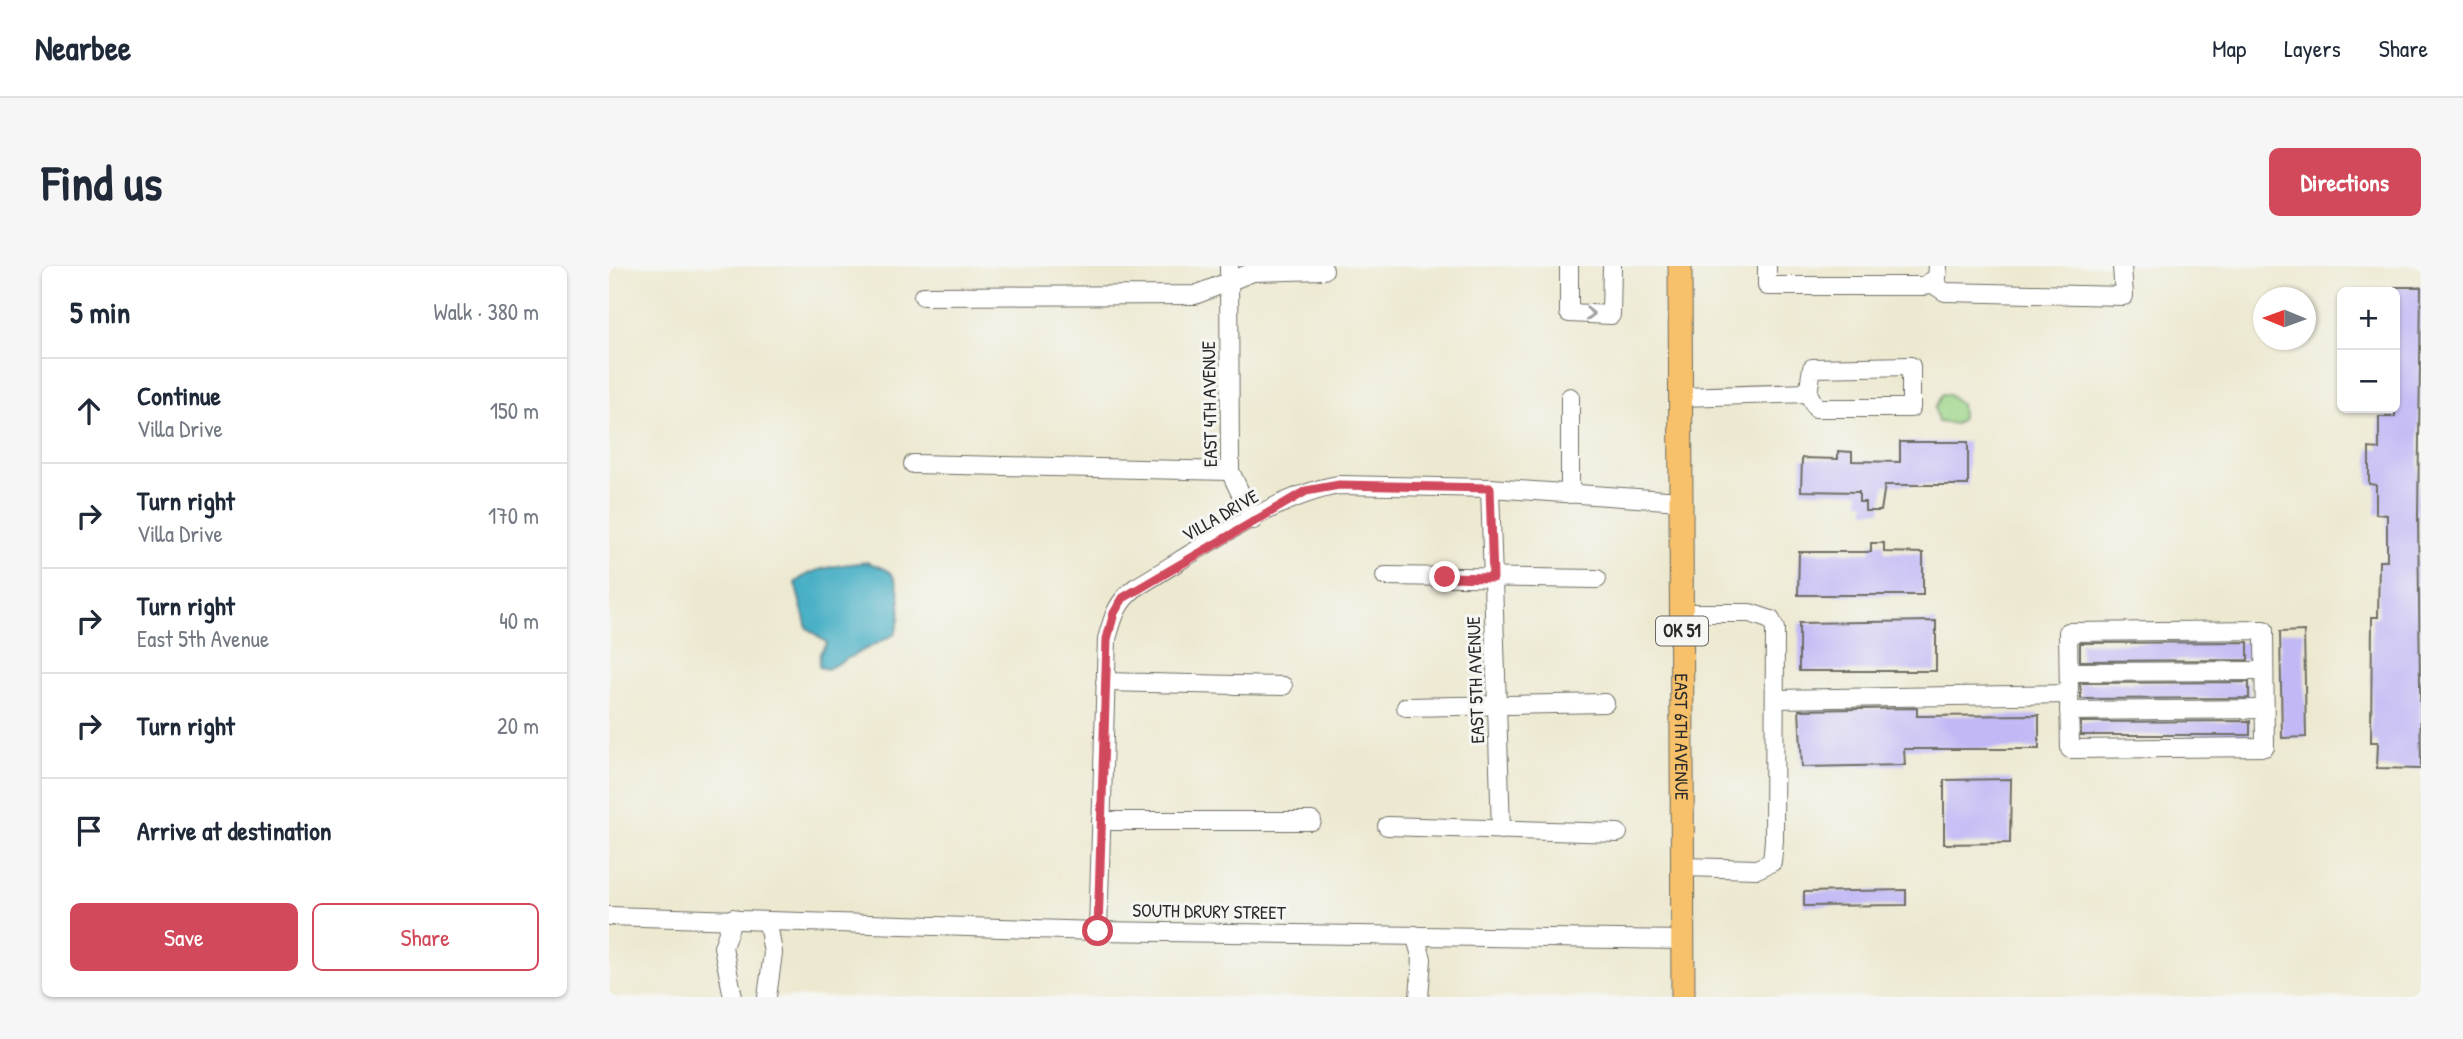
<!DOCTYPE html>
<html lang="en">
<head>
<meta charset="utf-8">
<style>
	body { margin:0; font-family:"Patrick Hand",sans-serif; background:#f6f6f7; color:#1f2937 }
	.controls { position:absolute; right:21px; top:21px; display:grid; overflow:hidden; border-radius:10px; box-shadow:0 2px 5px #0004 }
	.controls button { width:63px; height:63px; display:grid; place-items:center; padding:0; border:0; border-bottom:2px solid #e0e1e3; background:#fff; color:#1f2937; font:35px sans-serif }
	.compass { position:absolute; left:1644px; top:21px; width:63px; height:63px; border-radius:50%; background:#fff; box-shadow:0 2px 5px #0004; rotate:271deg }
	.stop { position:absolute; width:21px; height:21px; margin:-16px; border:5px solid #d1495b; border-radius:50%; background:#fff }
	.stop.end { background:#d1495b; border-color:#fff; box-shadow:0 2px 7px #0008 }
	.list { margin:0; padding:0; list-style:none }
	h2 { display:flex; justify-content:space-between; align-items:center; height:91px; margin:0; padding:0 28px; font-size:30px }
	h2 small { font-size:23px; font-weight:400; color:#747a83 }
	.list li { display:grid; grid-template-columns:46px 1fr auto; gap:21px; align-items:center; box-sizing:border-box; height:105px; padding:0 28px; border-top:2px solid #e0e1e3 }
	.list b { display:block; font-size:26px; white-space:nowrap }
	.list p { margin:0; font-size:23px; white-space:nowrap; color:#747a83 }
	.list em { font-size:23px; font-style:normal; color:#747a83 }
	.actions { display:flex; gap:14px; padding:21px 28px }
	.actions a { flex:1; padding:16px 0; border:2px solid #d1495b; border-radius:10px; text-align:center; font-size:24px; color:#d1495b }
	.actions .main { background:#d1495b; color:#fff }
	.icon { flex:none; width:38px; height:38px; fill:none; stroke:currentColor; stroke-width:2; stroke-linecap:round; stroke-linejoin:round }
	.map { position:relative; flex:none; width:1812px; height:731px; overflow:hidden; border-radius:10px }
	header { display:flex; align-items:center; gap:42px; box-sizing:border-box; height:98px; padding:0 35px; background:#fff; border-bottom:2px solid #e0e1e3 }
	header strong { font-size:33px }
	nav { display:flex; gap:38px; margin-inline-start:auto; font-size:24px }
	.intro { display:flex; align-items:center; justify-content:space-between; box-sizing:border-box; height:168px; padding:0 42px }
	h1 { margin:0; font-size:49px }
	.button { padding:18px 32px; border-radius:10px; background:#d1495b; color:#fff; font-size:24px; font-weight:700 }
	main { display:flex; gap:42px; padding:0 42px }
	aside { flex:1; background:#fff; border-radius:10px; box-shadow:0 2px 5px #0004 }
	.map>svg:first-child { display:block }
	.green { fill:#9ad487; stroke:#628059; stroke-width:2 }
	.water { fill:#45aec4; stroke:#386c78; stroke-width:2 }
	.building { fill:#c1b8f5 }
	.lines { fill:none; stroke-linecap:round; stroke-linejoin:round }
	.minor-casing { stroke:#6f6e65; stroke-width:20 }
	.major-casing { stroke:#6f6e65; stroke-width:25 }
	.minor { stroke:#fff; stroke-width:18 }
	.major { stroke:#f7c06b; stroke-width:23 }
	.oneway { stroke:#a0a0a0 }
	.route { stroke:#d1495b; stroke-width:9 }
	.labels { text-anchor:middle; stroke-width:6; stroke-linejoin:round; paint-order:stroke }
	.shield { fill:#f6f6f2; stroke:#686867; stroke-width:2 }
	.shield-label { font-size:18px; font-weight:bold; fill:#2b2b2b }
	.street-label { font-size:19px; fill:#2b2b2b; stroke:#f6f6f2 }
</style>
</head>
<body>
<header>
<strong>Nearbee</strong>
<nav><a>Map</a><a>Layers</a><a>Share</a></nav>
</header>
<div class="intro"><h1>Find us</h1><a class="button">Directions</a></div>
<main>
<aside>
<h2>5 min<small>Walk · 380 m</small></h2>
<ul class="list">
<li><svg class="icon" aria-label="ahead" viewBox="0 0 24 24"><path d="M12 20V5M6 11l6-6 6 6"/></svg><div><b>Continue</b><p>Villa Drive</p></div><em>150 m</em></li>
<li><svg class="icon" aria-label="right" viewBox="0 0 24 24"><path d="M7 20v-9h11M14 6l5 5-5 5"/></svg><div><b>Turn right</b><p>Villa Drive</p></div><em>170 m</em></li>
<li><svg class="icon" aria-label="right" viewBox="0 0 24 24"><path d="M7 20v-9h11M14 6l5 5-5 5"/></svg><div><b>Turn right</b><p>East 5th Avenue</p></div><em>40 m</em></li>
<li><svg class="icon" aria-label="right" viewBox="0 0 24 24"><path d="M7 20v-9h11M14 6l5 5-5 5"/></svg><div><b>Turn right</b></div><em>20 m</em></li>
<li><svg class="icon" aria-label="arrive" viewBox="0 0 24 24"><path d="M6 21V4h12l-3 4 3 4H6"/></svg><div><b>Arrive at destination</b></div></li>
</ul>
<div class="actions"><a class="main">Save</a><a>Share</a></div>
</aside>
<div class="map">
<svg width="1812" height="731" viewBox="0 0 1812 731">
	<rect width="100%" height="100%" fill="#f6f6f2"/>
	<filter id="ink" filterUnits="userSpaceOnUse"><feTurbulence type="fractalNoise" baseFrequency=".0143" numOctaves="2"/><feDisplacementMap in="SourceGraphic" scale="14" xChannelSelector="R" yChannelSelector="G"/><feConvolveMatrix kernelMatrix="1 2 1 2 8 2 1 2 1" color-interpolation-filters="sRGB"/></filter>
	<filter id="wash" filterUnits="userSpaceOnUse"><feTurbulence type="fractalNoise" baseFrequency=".00686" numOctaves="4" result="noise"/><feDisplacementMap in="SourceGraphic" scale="28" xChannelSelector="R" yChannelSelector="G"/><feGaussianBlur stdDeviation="1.57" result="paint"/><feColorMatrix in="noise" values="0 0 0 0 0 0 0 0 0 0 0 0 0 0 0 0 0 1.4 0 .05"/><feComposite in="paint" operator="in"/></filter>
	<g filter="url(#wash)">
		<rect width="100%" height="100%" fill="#ede9d1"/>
		<!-- green -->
		<path class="green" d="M1333,128L1340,129L1352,138L1353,152L1347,158L1329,156L1326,142Z"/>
		<!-- water -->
		<path class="water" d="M258,296C264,299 273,301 279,305C294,316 293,352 286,368L218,403L210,401L211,387L218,377L198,362L186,317C204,300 235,299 258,296Z"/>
		<g id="blocks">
			<!-- building -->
			<g class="building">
				<path d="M1786,21H1812L1809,249L1812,503L1768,502L1769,476H1762L1763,351H1769L1770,295H1778V249L1767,248V219L1760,218V182L1770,183V151H1786Z"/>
				<path d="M1291,176H1359V219H1276L1272,245H1256V236H1250V226L1192,225L1193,192L1229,193V185L1243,186V195L1291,196Z"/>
				<path d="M1262,277H1275V286L1314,287V329H1189L1190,286H1262Z"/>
				<path d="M1327,355V405H1190V357Z"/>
				<path d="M1695,365L1697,471L1673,472L1671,366Z"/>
				<path d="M1639,376V394L1471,395V377Z"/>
				<path d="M1640,416V432L1472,433V428L1471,417Z"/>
				<path d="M1308,442V450L1430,449V483H1295L1296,499L1193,501L1190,444Z"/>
				<path d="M1641,455V469H1472V456Z"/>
				<path d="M1402,513L1401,577L1335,578V514Z"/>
				<path d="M1297,624V639L1195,640V626Z"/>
			</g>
		</g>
	</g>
	<g filter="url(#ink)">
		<use href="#blocks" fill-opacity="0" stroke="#6f6e65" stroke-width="2"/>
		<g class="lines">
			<!-- minor casing -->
			<g class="minor-casing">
				<g id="minor">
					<path d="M620,0L621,205L644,254"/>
					<path d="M960,0V47L1002,49L1003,0"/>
					<path d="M1158,0V20H1315L1328,12L1329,0"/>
					<path d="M1321,16L1336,26L1515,30L1513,0"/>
					<path d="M314,30L586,29L644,6L715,4"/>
					<path d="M1302,100V142H1207L1199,127L1203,102Z"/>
					<path d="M961,131V228"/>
					<path d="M1072,131L1199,127"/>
					<path d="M304,198L621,205"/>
					<path d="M881,222L892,564"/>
					<path d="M776,310L988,313"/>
					<path d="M1073,347H1141L1162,354L1166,363L1165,574L1163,596L1148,603L1074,601"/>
					<path d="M1460,406L1655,405"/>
					<path d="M496,416L674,420"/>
					<path d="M1166,433L1460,428L1461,483L1656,481L1655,364L1459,366L1460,428"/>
					<path d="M797,441L996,437"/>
					<path d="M1460,445L1655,443"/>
					<path d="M492,555H703"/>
					<path d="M778,560L1009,567"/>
					<path d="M0,650L489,665L1074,674"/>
					<path d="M489,665L498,373C504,351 508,336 526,322C584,288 666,229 730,219L881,222L1072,235"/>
					<path d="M806,669L813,693L810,731"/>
					<path d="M124,731L114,681L124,652"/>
					<path d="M158,731L164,687L159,657"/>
				</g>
			</g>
			<!-- major casing -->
			<g class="major-casing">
				<g id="major">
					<path id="s1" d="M1071,0L1074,731"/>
				</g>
			</g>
			<!-- minor -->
			<use href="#minor" class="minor"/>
			<!-- major -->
			<use href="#major" class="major"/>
		</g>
		<!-- one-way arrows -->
		<defs><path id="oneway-chevron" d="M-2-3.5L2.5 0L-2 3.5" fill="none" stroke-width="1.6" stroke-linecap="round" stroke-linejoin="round" transform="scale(1.75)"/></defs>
		<use class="oneway" href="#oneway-chevron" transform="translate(981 48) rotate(2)"/>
	</g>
	<g class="lines" filter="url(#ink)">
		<!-- route -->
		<path class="route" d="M489,665L498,373L505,347L514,332L697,225L730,219L881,222L884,312L836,311"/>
	</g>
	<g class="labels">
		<!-- shield labels -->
		<rect class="shield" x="1047" y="350.5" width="52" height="29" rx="5"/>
		<g class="shield-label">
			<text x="1073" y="371">OK 51</text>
		</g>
		<!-- street labels -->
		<g class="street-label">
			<text transform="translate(600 138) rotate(-91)" y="7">EAST 4TH AVENUE</text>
			<text transform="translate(611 249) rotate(-30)" y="7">VILLA DRIVE</text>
			<text transform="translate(866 414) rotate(-92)" y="7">EAST 5TH AVENUE</text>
			<text dy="7" stroke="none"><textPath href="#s1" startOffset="471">EAST 6TH AVENUE</textPath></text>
			<text transform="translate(600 645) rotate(1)" y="7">SOUTH DRURY STREET</text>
		</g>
	</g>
</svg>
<div class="controls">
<button>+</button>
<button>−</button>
</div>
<svg class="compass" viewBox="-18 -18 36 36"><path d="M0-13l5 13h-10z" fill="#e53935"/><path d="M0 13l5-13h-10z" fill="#747a83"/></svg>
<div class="stop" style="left:489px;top:665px"></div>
<div class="stop end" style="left:836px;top:311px"></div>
</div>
</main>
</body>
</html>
